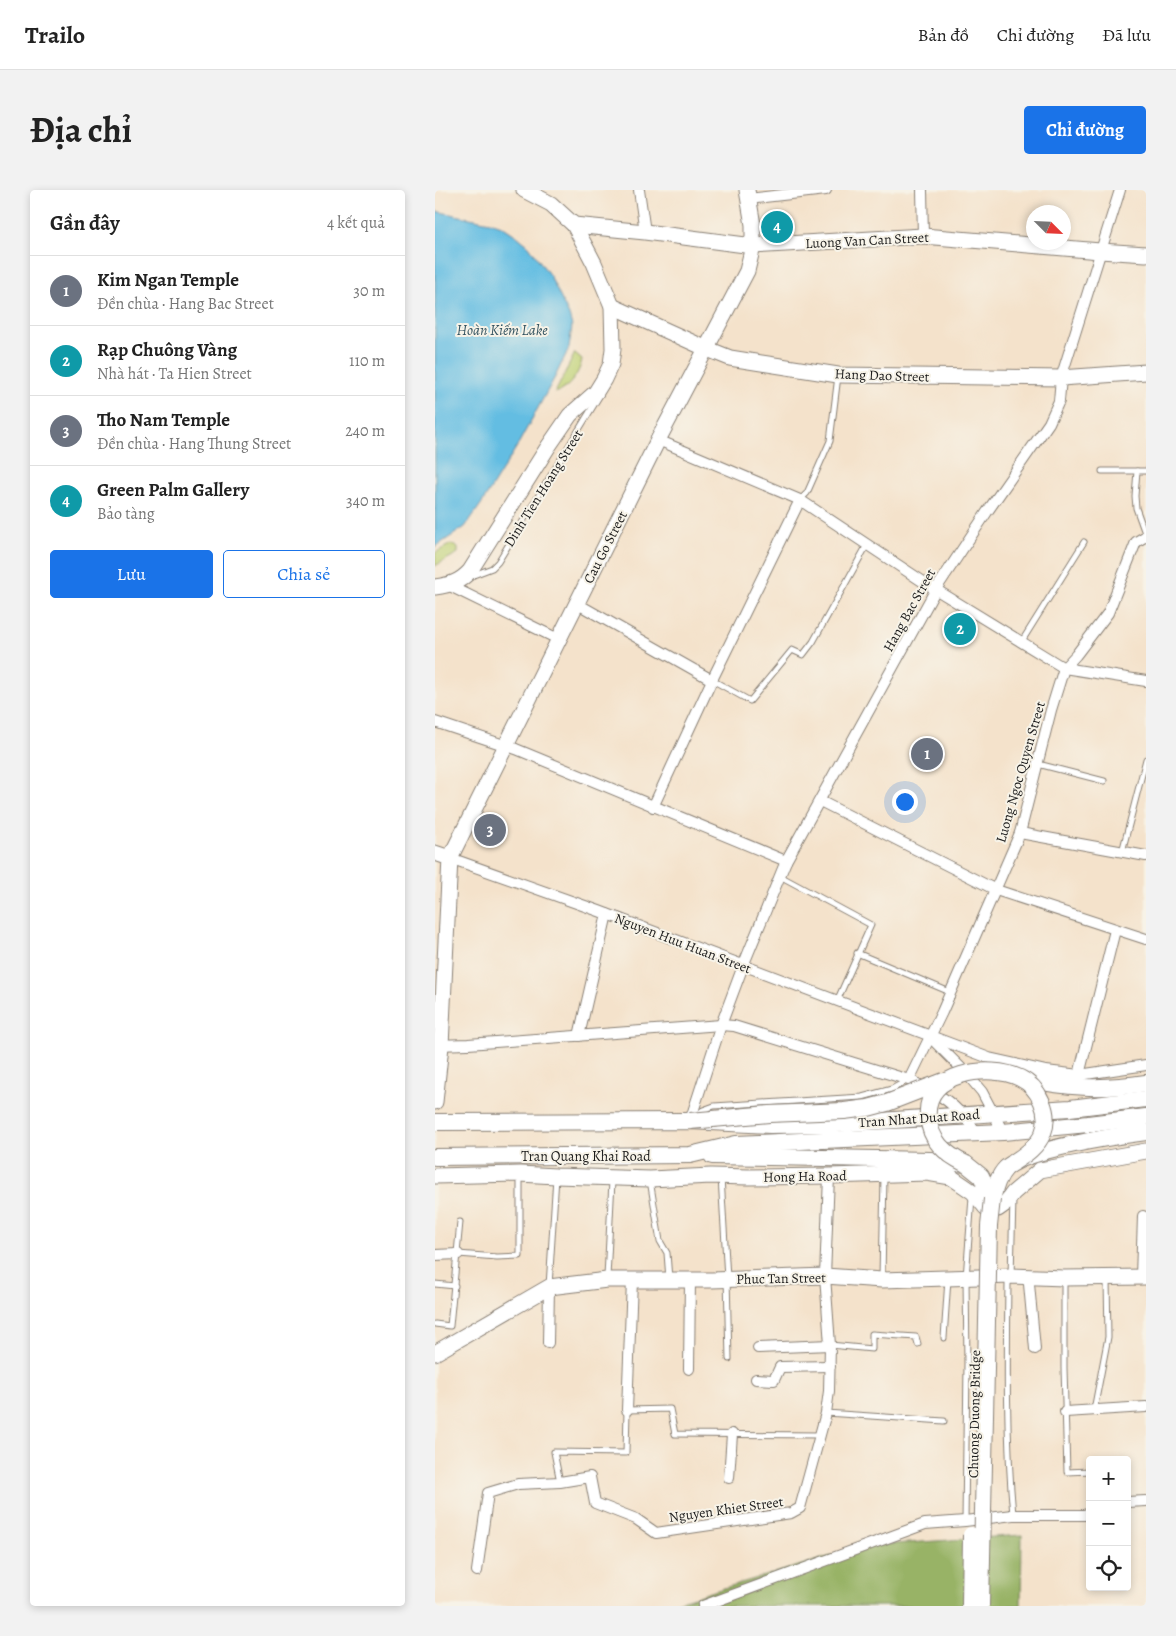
<!DOCTYPE html>
<html lang="vi">
<head>
<meta charset="utf-8">
<style>
	body { margin:0; font-family:Alegreya,serif; background:#f2f2f2; color:#222 }
	.controls { position:absolute; right:15px; bottom:15px; display:grid; overflow:hidden; border-radius:5px; box-shadow:0 2px 8px #0003 }
	.controls button { width:45px; height:45px; display:grid; place-items:center; padding:0; border:0; border-bottom:1px solid #e0e0e0; background:#fff; color:#222; font:25px sans-serif }
	.compass { position:absolute; left:591px; top:15px; width:45px; height:45px; border-radius:50%; background:#fff; box-shadow:0 2px 8px #0003; rotate:114deg }
	.you { position:absolute; left:469px; top:611px; width:18px; height:18px; margin:-12px; border:4px solid #fff; border-radius:50%; background:#1a73e8; box-shadow:0 0 0 8px #1a73e833 }
	.badge { display:grid; place-items:center; width:32px; height:32px; border-radius:50%; background:#1a73e8; color:#fff; font-size:16px; font-weight:700 }
	.pin { position:absolute; translate:-50% -50%; border:2px solid #fff; box-shadow:0 1px 5px #0006 }
	.list { margin:0; padding:0; list-style:none }
	h2 { display:flex; justify-content:space-between; align-items:center; height:65px; margin:0; padding:0 20px; font-size:21px }
	h2 small { font-size:16px; font-weight:400; color:#767676 }
	.list li { display:grid; grid-template-columns:32px 1fr auto; gap:15px; align-items:center; box-sizing:border-box; height:70px; padding:0 20px; border-top:1px solid #e0e0e0 }
	.list b { display:block; font-size:19px; white-space:nowrap }
	.list p { margin:0; font-size:16px; white-space:nowrap; color:#767676 }
	.list em { font-size:16px; font-style:normal; color:#767676 }
	.actions { display:flex; gap:10px; padding:15px 20px }
	.actions a { flex:1; padding:11px 0; border:1px solid #1a73e8; border-radius:5px; text-align:center; font-size:18px; color:#1a73e8 }
	.actions .main { background:#1a73e8; color:#fff }
	.icon { flex:none; width:28px; height:28px; fill:none; stroke:currentColor; stroke-width:2; stroke-linecap:round; stroke-linejoin:round }
	.map { position:relative; flex:none; width:711px; height:1416px; overflow:hidden; border-radius:5px }
	header { display:flex; align-items:center; gap:30px; box-sizing:border-box; height:70px; padding:0 25px; background:#fff; border-bottom:1px solid #e0e0e0 }
	header strong { font-size:24px }
	nav { display:flex; gap:28px; margin-inline-start:auto; font-size:18px }
	.intro { display:flex; align-items:center; justify-content:space-between; box-sizing:border-box; height:120px; padding:0 30px }
	h1 { margin:0; font-size:35px }
	.button { padding:12px 22px; border-radius:5px; background:#1a73e8; color:#fff; font-size:18px; font-weight:700 }
	main { display:flex; gap:30px; padding:0 30px }
	aside { flex:1; background:#fff; border-radius:5px; box-shadow:0 2px 8px #0003 }
	.map>svg:first-child { display:block }
	.green { fill:#c0d174; stroke:#6e7648 }
	.forest { fill:#98b366; stroke:#5a6841 }
	.water { fill:#64bde2; stroke:#406c7f }
	.lines { fill:none; stroke-linecap:round; stroke-linejoin:round }
	.lane-casing { stroke:#887f74; stroke-width:7 }
	.street-casing { stroke:#887f74; stroke-width:12 }
	.secondary-casing { stroke:#887f74; stroke-width:17 }
	.primary-casing { stroke:#887f74; stroke-width:18 }
	.lane { stroke:#fff; stroke-width:5 }
	.street { stroke:#fff; stroke-width:10 }
	.secondary { stroke:#fff; stroke-width:15 }
	.primary { stroke:#fff; stroke-width:16 }
	.primary-bridge-casing { stroke:#887f74; stroke-width:18; stroke-linecap:butt }
	.primary-bridge { stroke:#fff; stroke-width:16 }
	.labels { text-anchor:middle; stroke-width:4; stroke-linejoin:round; paint-order:stroke }
	.street-label { font-size:14px; fill:#1c1c1c; stroke:#f7f3e8 }
	.water-label { font-size:15px; font-style:italic; fill:#355461; stroke:#f7f3e8 }
</style>
</head>
<body>
<header>
<strong>Trailo</strong>
<nav><a>Bản đồ</a><a>Chỉ đường</a><a>Đã lưu</a></nav>
</header>
<div class="intro"><h1>Địa chỉ</h1><a class="button">Chỉ đường</a></div>
<main>
<aside>
<h2>Gần đây<small>4 kết quả</small></h2>
<ul class="list">
<li><span class="badge" style="background:#6b7280">1</span><div><b>Kim Ngan Temple</b><p>Đền chùa · Hang Bac Street</p></div><em>30 m</em></li>
<li><span class="badge" style="background:#0f9aa8">2</span><div><b>Rạp Chuông Vàng</b><p>Nhà hát · Ta Hien Street</p></div><em>110 m</em></li>
<li><span class="badge" style="background:#6b7280">3</span><div><b>Tho Nam Temple</b><p>Đền chùa · Hang Thung Street</p></div><em>240 m</em></li>
<li><span class="badge" style="background:#0f9aa8">4</span><div><b>Green Palm Gallery</b><p>Bảo tàng</p></div><em>340 m</em></li>
</ul>
<div class="actions"><a class="main">Lưu</a><a>Chia sẻ</a></div>
</aside>
<div class="map">
<svg width="711" height="1416" viewBox="0 0 711 1416">
	<rect width="100%" height="100%" fill="#f7f3e8"/>
	<filter id="ink" filterUnits="userSpaceOnUse"><feTurbulence type="fractalNoise" baseFrequency=".02" numOctaves="2"/><feDisplacementMap in="SourceGraphic" scale="10" xChannelSelector="R" yChannelSelector="G"/><feConvolveMatrix kernelMatrix="1 2 1 2 8 2 1 2 1" color-interpolation-filters="sRGB"/></filter>
	<filter id="wash" filterUnits="userSpaceOnUse"><feTurbulence type="fractalNoise" baseFrequency=".0096" numOctaves="4" result="noise"/><feDisplacementMap in="SourceGraphic" scale="20" xChannelSelector="R" yChannelSelector="G"/><feGaussianBlur stdDeviation="1.12" result="paint"/><feColorMatrix in="noise" values="0 0 0 0 0 0 0 0 0 0 0 0 0 0 0 0 0 1.4 0 .05"/><feComposite in="paint" operator="in"/></filter>
	<g filter="url(#wash)">
		<rect width="100%" height="100%" fill="#f4e2cb"/>
		<!-- green -->
		<g class="green">
			<path d="M140,163L147,169C145,183 134,199 120,203Z"/>
			<path d="M16,354L23,358V363L0,376V363Z"/>
		</g>
		<!-- forest -->
		<path class="forest" d="M587,1345L586,1416H229L430,1356Z"/>
		<!-- water -->
		<path class="water" d="M0,21L55,32L67,36L82,46L94,56L115,86L134,125L137,136L134,158L120,187L81,258L47,313L30,337L0,357Z"/>
	</g>
	<g filter="url(#ink)">
		<g class="lines">
			<!-- lane casing -->
			<g class="lane-casing">
				<g id="lane">
					<path d="M667,281H711"/>
					<path d="M702,281L700,306L701,318L711,346"/>
					<path d="M365,310L372,303L395,251L403,186"/>
					<path d="M36,386L57,378L63,372L165,205"/>
					<path d="M587,451L649,352"/>
					<path d="M277,490L315,511L357,460L368,465L378,452L432,355"/>
					<path d="M603,574L669,591"/>
					<path d="M687,662L711,569"/>
					<path d="M345,686L436,735L402,811"/>
					<path d="M422,763L515,802"/>
					<path d="M261,926L268,920L279,916L427,907L457,899L473,890"/>
					<path d="M286,987L292,1088L294,1169"/>
					<path d="M215,990L225,1051L232,1063L234,1089"/>
					<path d="M578,1009L576,1086L573,1094C572,1171 571,1248 578,1325"/>
					<path d="M23,1064L62,1067L85,1066V986"/>
					<path d="M172,1087L177,991"/>
					<path d="M447,1088L449,986"/>
					<path d="M629,1089V1178L632,1282L655,1281"/>
					<path d="M0,1094L20,1096"/>
					<path d="M114,1096L121,987"/>
					<path d="M0,1134L15,1136L25,1032"/>
					<path d="M509,1148L513,1089"/>
					<path d="M395,1155L437,1159V1144L481,1147L483,1154"/>
					<path d="M659,1220L673,1147L672,1090"/>
					<path d="M391,1223L509,1231"/>
					<path d="M125,1292L119,1262L191,1263L192,1220L235,1219L240,1244L384,1245"/>
					<path d="M530,1331L532,1174L531,1088L537,1007"/>
				</g>
			</g>
			<!-- street casing -->
			<g class="street-casing">
				<g id="street">
					<path d="M204,0L210,42"/>
					<path d="M487,0L488,46"/>
					<path d="M313,9L391,0"/>
					<path d="M223,250L365,310L487,391L629,478L711,491"/>
					<path d="M13,395L123,449"/>
					<path d="M141,413L277,490"/>
					<path d="M0,532L81,559L351,671"/>
					<path d="M385,611L561,700L711,749"/>
					<path d="M218,617L277,490L365,310"/>
					<path d="M585,643L711,666"/>
					<path d="M15,668L164,721L554,868L611,881L644,885L711,875"/>
					<path d="M144,846L172,724"/>
					<path d="M498,850L531,883L547,902L568,942"/>
					<path d="M1,855L33,854L286,835L299,836L474,890C506,904 521,914 542,943"/>
					<path d="M644,885L680,740"/>
					<path d="M474,890L507,822L585,643L616,520L629,478L641,465L673,423L701,352L711,346"/>
					<path d="M255,931L286,835L308,776L351,671L501,399L552,322L614,233L624,211L626,188L685,0"/>
					<path d="M0,1065L23,1064"/>
					<path d="M591,1086L594,1094L600,1159"/>
					<path d="M706,1087L708,1026"/>
					<path d="M113,1153L114,1097"/>
					<path d="M323,1158L395,1155"/>
					<path d="M254,1179L255,1089"/>
					<path d="M321,1189L339,1190L345,1177L395,1176"/>
					<path d="M192,1220L197,1090"/>
					<path d="M630,1222L711,1217"/>
					<path d="M294,1288L297,1244"/>
					<path d="M692,1312L711,1311"/>
					<path d="M42,1381L53,1303L83,1294L125,1292L155,1287L160,1313L201,1329L221,1343L356,1323L365,1318L391,1223L394,1201L395,1155L390,1086L394,986"/>
					<path d="M268,1416L490,1334L530,1331L578,1325H649L655,1323"/>
				</g>
			</g>
			<!-- secondary casing -->
			<g class="secondary-casing">
				<g id="secondary">
					<path d="M139,35L210,42L318,56L488,46L665,61L711,64"/>
					<path d="M177,116L270,158L295,168L403,185L626,188L711,182"/>
					<path d="M0,397C15,395 25,392 35,381L113,257L135,225L161,202L169,189L176,174L178,159L177,116L159,73L139,35L116,14L89,0"/>
					<path d="M0,663L15,668"/>
					<path d="M0,912L6,856L15,668L223,250L312,81L318,56V35L312,0"/>
					<path d="M0,986L85,984L121,986L215,989L276,986L313,987L394,986L492,983L516,987L538,1002L551,1018L563,1019L570,1014L578,1003L605,980L711,961"/>
					<path d="M0,1163L114,1097L172,1090H277L390,1086L447,1090L576,1086L629,1088L711,1087"/>
				</g>
			</g>
			<!-- primary casing -->
			<g class="primary-casing">
				<g id="primary">
					<path d="M586,888C632,898 665,900 711,893"/>
					<path d="M0,932L255,931L335,935L401,934L635,918L711,909"/>
					<path d="M277,966L495,970L531,974L546,986L557,1009"/>
					<path d="M0,967L255,965L301,954L568,942L653,934L711,927"/>
					<path d="M557,1009C560,998 563,986 571,978C592,959 681,946 711,942"/>
				</g>
			</g>
			<!-- lane -->
			<use href="#lane" class="lane"/>
			<!-- street -->
			<use href="#street" class="street"/>
			<!-- secondary -->
			<use href="#secondary" class="secondary"/>
			<!-- primary -->
			<use href="#primary" class="primary"/>
			<!-- primary-bridge casing -->
			<g class="primary-bridge-casing">
				<g id="primary-bridge">
					<path d="M255,931L334,924L409,921L433,918L452,913L509,891"/>
					<path d="M531,974C510,964 495,951 493,926C489,882 555,873 585,888C604,897 616,923 608,943C603,956 590,965 579,972"/>
					<path d="M535,1416L536,1345"/>
					<path d="M546,1416L554,1036L557,1009"/>
				</g>
			</g>
			<!-- primary-bridge -->
			<use href="#primary-bridge" class="primary-bridge"/>
		</g>
	</g>
	<g class="labels">
		<!-- street labels -->
		<g class="street-label">
			<text transform="translate(432 50) rotate(-3)" y="5">Luong Van Can Street</text>
			<text transform="translate(447 185) rotate(2)" y="5">Hang Dao Street</text>
			<text transform="translate(108 298) rotate(-58)" y="5">Dinh Tien Hoang Street</text>
			<text transform="translate(170 357) rotate(-63)" y="5">Cau Go Street</text>
			<text transform="translate(474 420) rotate(-61)" y="5">Hang Bac Street</text>
			<text transform="translate(585 582) rotate(-74)" y="5">Luong Ngoc Quyen Street</text>
			<text transform="translate(248 753) rotate(21)" y="5">Nguyen Huu Huan Street</text>
			<text transform="translate(484 928) rotate(-4)" y="5">Tran Nhat Duat Road</text>
			<text x="151" y="971">Tran Quang Khai Road</text>
			<text transform="translate(370 986) rotate(-1)" y="5">Hong Ha Road</text>
			<text transform="translate(346 1088) rotate(-1)" y="5">Phuc Tan Street</text>
			<text transform="translate(539 1224) rotate(-89)" y="5">Chuong Duong Bridge</text>
			<text transform="translate(291 1319) rotate(-8)" y="5">Nguyen Khiet Street</text>
		</g>
		<!-- water labels -->
		<g class="water-label">
			<text x="67" y="145">Hoàn Kiếm Lake</text>
		</g>
	</g>
</svg>
<div class="controls">
<button>+</button>
<button>−</button>
<button><svg class="icon" aria-label="locate" viewBox="0 0 24 24"><circle cx="12" cy="12" r="6"/><path d="M12 2v4M12 18v4M2 12h4M18 12h4"/></svg></button>
</div>
<svg class="compass" viewBox="-18 -18 36 36"><path d="M0-13l5 13h-10z" fill="#e53935"/><path d="M0 13l5-13h-10z" fill="#767676"/></svg>
<div class="you"></div>
<div class="pin badge" style="left:492px;top:564px;background:#6b7280">1</div>
<div class="pin badge" style="left:525px;top:439px;background:#0f9aa8">2</div>
<div class="pin badge" style="left:55px;top:640px;background:#6b7280">3</div>
<div class="pin badge" style="left:342px;top:37px;background:#0f9aa8">4</div>
</div>
</main>
</body>
</html>
